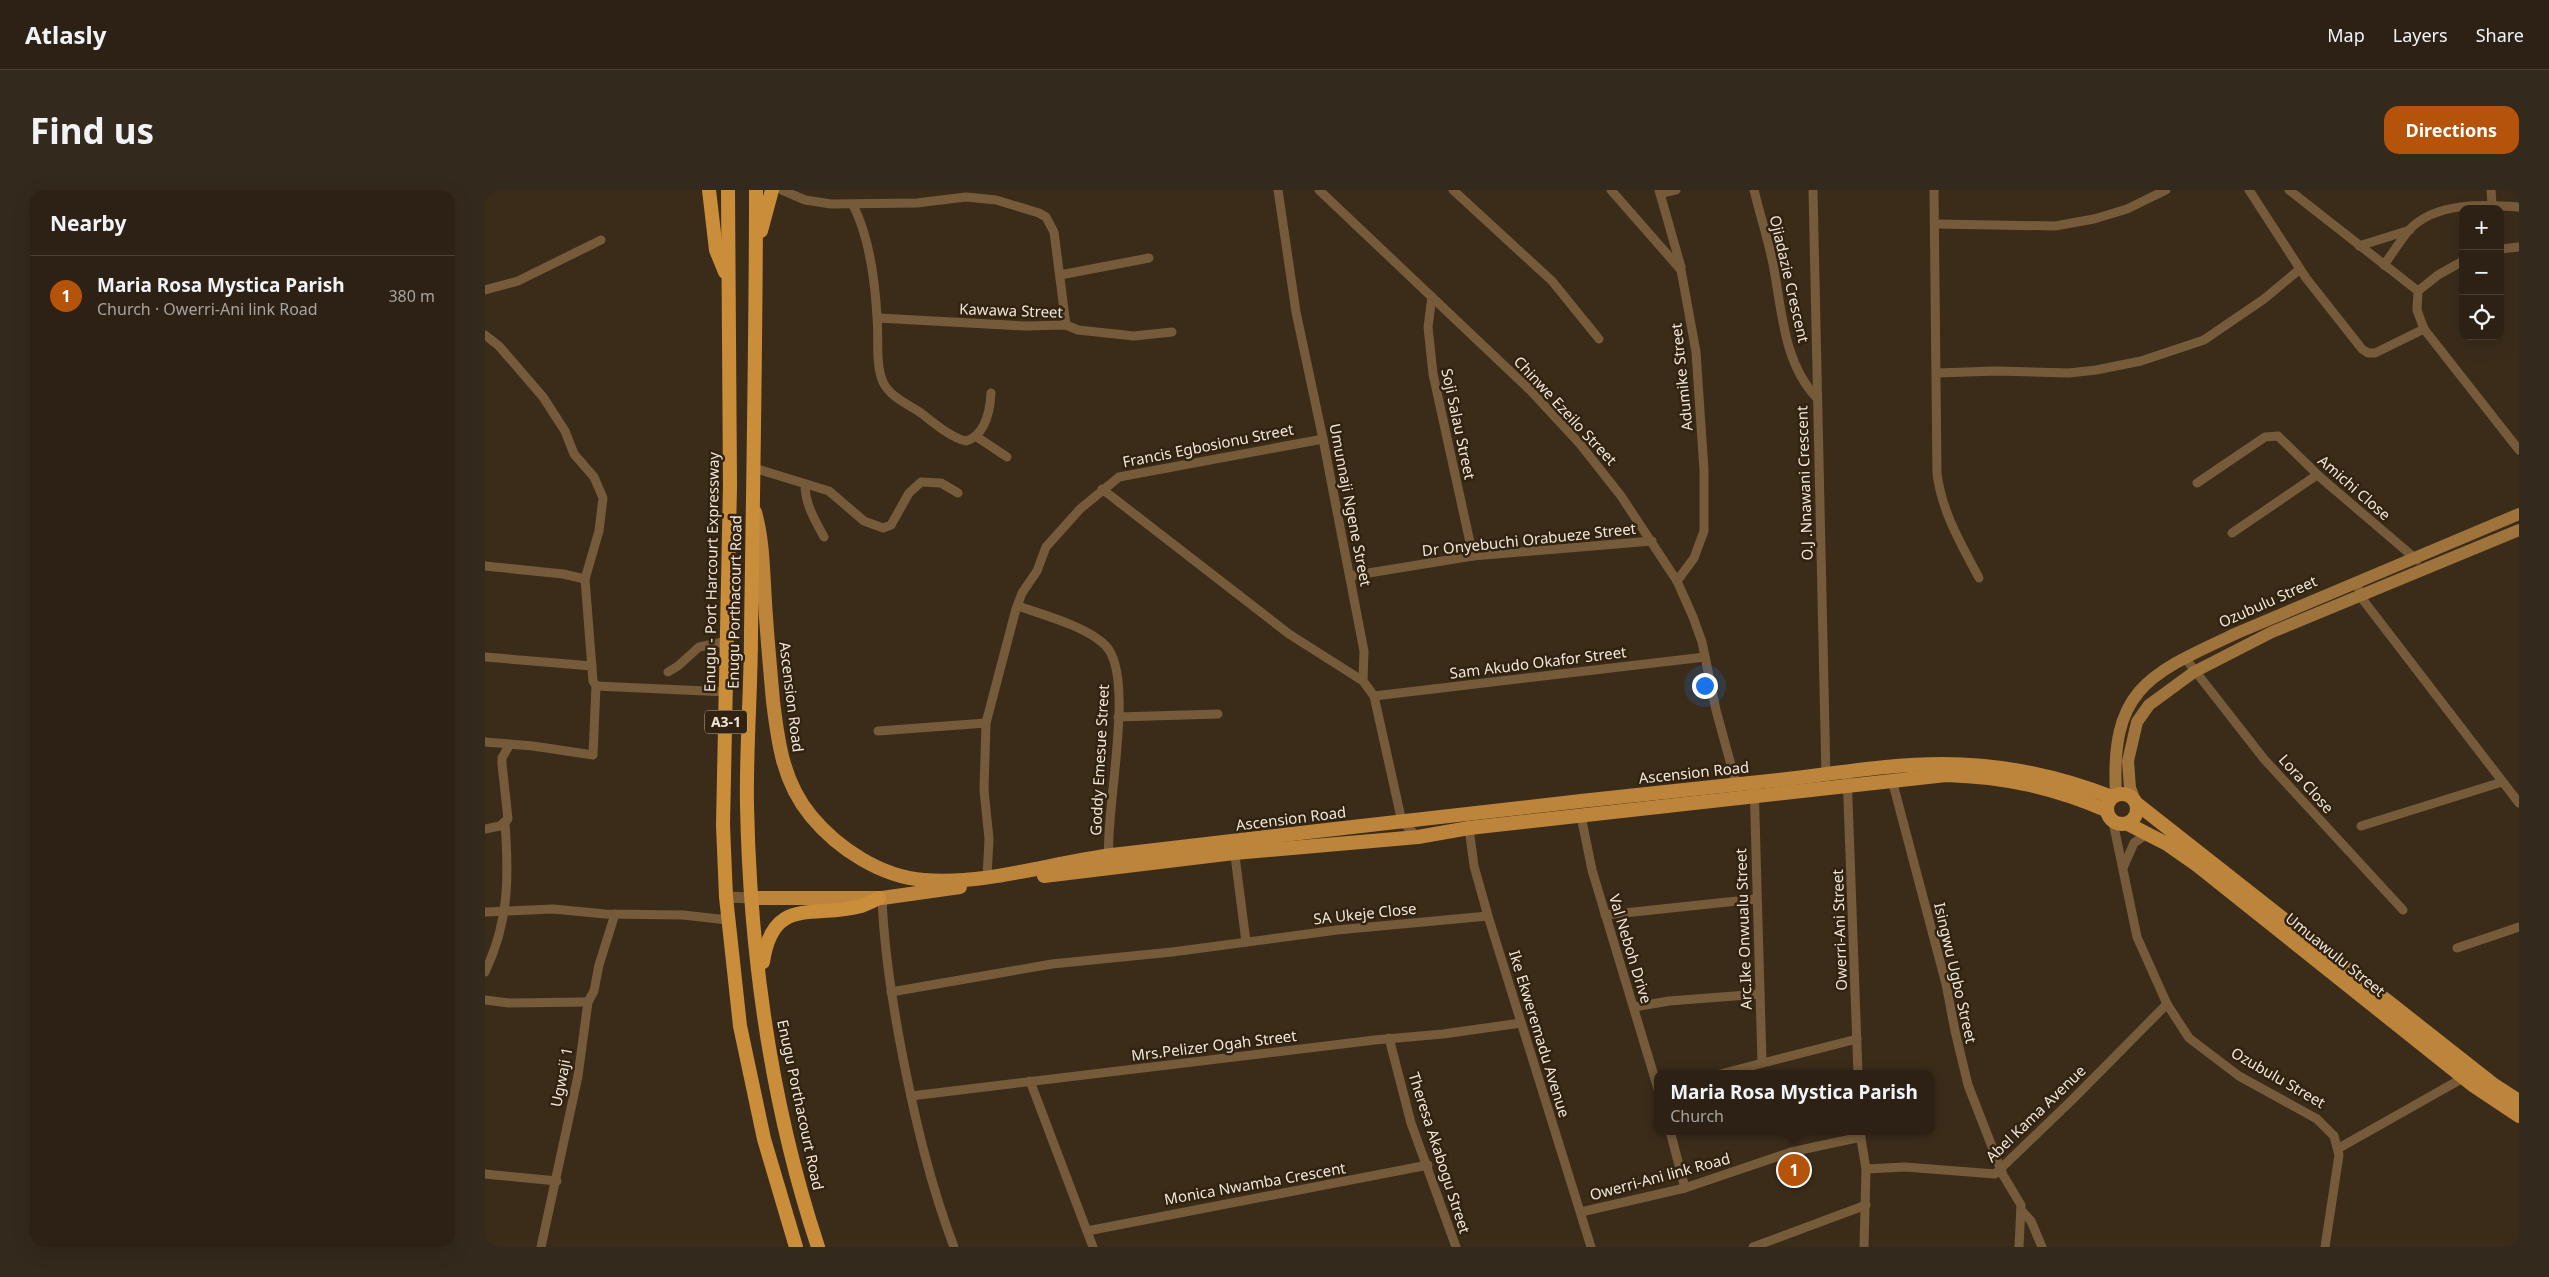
<!DOCTYPE html>
<html lang="en">
<head>
<meta charset="utf-8">
<style>
	body { margin:0; font-family:"Noto Sans",sans-serif; background:#34291d; color:#f1f3f6 }
	.controls { position:absolute; right:15px; top:15px; display:grid; overflow:hidden; border-radius:10px; box-shadow:0 5px 20px #0002 }
	.controls button { width:45px; height:45px; display:grid; place-items:center; padding:0; border:0; border-bottom:1px solid #483e34; background:#2c2114; color:#f1f3f6; font:25px sans-serif }
	.you { position:absolute; left:1219px; top:495px; width:18px; height:18px; margin:-12px; border:4px solid #fff; border-radius:50%; background:#1a73e8; box-shadow:0 0 0 8px #1a73e833 }
	.badge { display:grid; place-items:center; width:32px; height:32px; border-radius:50%; background:#b45309; color:#fff; font-size:16px; font-weight:700 }
	.pin { position:absolute; translate:-50% -50%; border:2px solid #fff; box-shadow:0 1px 5px #0006 }
	.popup { position:absolute; left:1169px; top:880px; width:280px; height:65px; box-sizing:border-box; display:grid; place-content:center; border-radius:10px; background:#2c2114; filter:drop-shadow(0 1px 4px #0005); font-size:16px; white-space:nowrap; color:#a6a3a0 }
	.popup b { font-size:19px; color:#f1f3f6 }
	.popup::after { content:''; position:absolute; left:50%; top:100%; margin-left:-10px; border:10px solid transparent; border-top-color:#2c2114 }
	.list { margin:0; padding:0; list-style:none }
	h2 { display:flex; justify-content:space-between; align-items:center; height:65px; margin:0; padding:0 20px; font-size:21px }
	h2 small { font-size:16px; font-weight:400; color:#a6a3a0 }
	.list li { display:grid; grid-template-columns:32px 1fr auto; gap:15px; align-items:center; box-sizing:border-box; height:80px; padding:0 20px; border-top:1px solid #483e34 }
	.list b { display:block; font-size:19px; white-space:nowrap }
	.list p { margin:0; font-size:16px; white-space:nowrap; color:#a6a3a0 }
	.list em { font-size:16px; font-style:normal; color:#a6a3a0 }
	.icon { flex:none; width:28px; height:28px; fill:none; stroke:currentColor; stroke-width:2; stroke-linecap:round; stroke-linejoin:round }
	.map { position:relative; flex:none; width:2034px; height:1057px; overflow:hidden; border-radius:15px }
	header { display:flex; align-items:center; gap:30px; box-sizing:border-box; height:70px; padding:0 25px; background:#2c2114; border-bottom:1px solid #483e34 }
	header strong { font-size:24px }
	nav { display:flex; gap:28px; margin-inline-start:auto; font-size:18px }
	.intro { display:flex; align-items:center; justify-content:space-between; box-sizing:border-box; height:120px; padding:0 30px }
	h1 { margin:0; font-size:35px }
	.button { padding:12px 22px; border-radius:15px; background:#b45309; color:#fff; font-size:18px; font-weight:700 }
	main { display:flex; gap:30px; padding:0 30px }
	aside { flex:1; background:#2c2114; border-radius:15px; box-shadow:0 5px 20px #0002 }
	.map>svg:first-child { display:block }
	.lines { fill:none; stroke-linecap:round; stroke-linejoin:round }
	.minor { stroke:#765b3a; stroke-width:9 }
	.tertiary { stroke:#765b3a; stroke-width:11 }
	.secondary { stroke:#9e733c; stroke-width:12 }
	.primary { stroke:#bc853b; stroke-width:14 }
	.trunk { stroke:#ca8d3a; stroke-width:14 }
	.labels { text-anchor:middle; stroke-width:5; stroke-linejoin:round; paint-order:stroke }
	.shield { fill:#312310; stroke:#b7ac9e; stroke-width:1 }
	.shield-label { font-size:14px; font-weight:bold; fill:#f0e6db }
	.street-label { font-size:15px; fill:#f0e6db; stroke:#312310 }
</style>
</head>
<body>
<header>
<strong>Atlasly</strong>
<nav><a>Map</a><a>Layers</a><a>Share</a></nav>
</header>
<div class="intro"><h1>Find us</h1><a class="button">Directions</a></div>
<main>
<aside>
<h2>Nearby<small></small></h2>
<ul class="list">
<li><span class="badge">1</span><div><b>Maria Rosa Mystica Parish</b><p>Church · Owerri-Ani link Road</p></div><em>380 m</em></li>
</ul>
</aside>
<div class="map">
<svg width="2034" height="1057" viewBox="0 0 2034 1057">
	<rect width="100%" height="100%" fill="#3b2c1a"/>
	<g class="lines">
		<!-- minor -->
		<g class="minor">
			<path d="M297,0L320,10L346,14L432,13L481,7L511,10L554,23L561,27L569,42L581,135"/>
			<path d="M793,0L811,122L838,249L879,461L878,491L889,506L917,632L933,647"/>
			<path d="M834,0L1045,200L1095,254L1136,306L1192,391L1208,427L1217,452L1231,520L1252,597"/>
			<path d="M968,0L1067,91L1114,149"/>
			<path d="M1126,0L1196,80L1211,162L1219,280V341L1209,368L1192,391"/>
			<path d="M1174,0L1196,77"/>
			<path d="M1269,0C1275,25 1283,49 1288,74C1297,119 1298,172 1331,207"/>
			<path d="M1328,0L1341,587"/>
			<path d="M1449,0L1452,284C1457,322 1476,354 1494,388"/>
			<path d="M1764,0L1821,88L1877,159L1883,163H1890L1939,139"/>
			<path d="M1804,0L1933,101"/>
			<path d="M2006,0L2007,14"/>
			<path d="M1175,4L1191,0"/>
			<path d="M368,15C385,48 390,91 392,127C394,146 390,174 398,192C405,207 423,214 436,223C449,233 465,247 481,251C500,245 505,221 506,203"/>
			<path d="M1451,34L1570,36L1609,29L1642,19L1681,0"/>
			<path d="M1874,56L1925,40"/>
			<path d="M2015,59L2034,57"/>
			<path d="M1978,71L1953,85L1933,101L1932,120L1939,139L2034,260"/>
			<path d="M1899,75C1907,64 1915,51 1924,40C1950,12 1999,14 2034,17"/>
			<path d="M575,85L664,68"/>
			<path d="M0,100L33,91L116,50"/>
			<path d="M947,107L943,137L948,184L988,366"/>
			<path d="M393,128L540,136L581,135L593,140L649,146L687,142"/>
			<path d="M0,145L14,156L58,207L80,241L89,264L109,287L118,308L114,341L100,389L108,491L111,496L108,565L48,556L0,552"/>
			<path d="M1452,183L1511,181L1584,183L1611,180L1656,171L1719,150L1779,109L1815,79"/>
			<path d="M492,247L522,267"/>
			<path d="M269,278L344,301L379,331L398,338L406,335L424,303L436,292L456,293L473,303"/>
			<path d="M1712,293L1780,247L1793,246L1836,288L1932,370"/>
			<path d="M320,294C320,315 330,330 339,347"/>
			<path d="M617,299L804,444L878,491"/>
			<path d="M1747,343L1832,285"/>
			<path d="M0,376L78,384L100,389"/>
			<path d="M865,386L988,366L1167,351"/>
			<path d="M1872,392L1875,406L2034,613"/>
			<path d="M533,416C558,425 601,436 620,455C652,486 619,623 624,670"/>
			<path d="M0,467L107,476"/>
			<path d="M1700,468L1779,569L1918,720"/>
			<path d="M183,482L193,476L214,457L243,451"/>
			<path d="M111,496L242,502"/>
			<path d="M889,506L1220,467"/>
			<path d="M633,527L733,524"/>
			<path d="M393,541L501,533"/>
			<path d="M1362,582L1373,884"/>
			<path d="M1407,590L1461,794L1470,841L1483,895L1518,985L1536,1015L1534,1057"/>
			<path d="M1269,592L1277,872"/>
			<path d="M1096,626L1107,680L1173,899"/>
			<path d="M1628,632L1652,747L1682,814L1704,848L1754,886L1832,929L1849,946L1854,965L1840,1057"/>
			<path d="M1876,636L2017,592"/>
			<path d="M984,638L989,676L1003,726L1106,1057"/>
			<path d="M0,639L15,636L23,629L17,574V568L25,554"/>
			<path d="M749,658L761,752"/>
			<path d="M1638,678L1649,653L1663,643"/>
			<path d="M502,687L504,649L499,600L501,533L531,419L537,403L552,381L561,357L595,319L634,287L838,249"/>
			<path d="M397,708C399,761 407,811 417,863C430,929 445,994 469,1057"/>
			<path d="M0,722L68,719L120,724L198,725L243,730"/>
			<path d="M1120,725L1271,709"/>
			<path d="M1972,758L2034,737"/>
			<path d="M0,782C24,732 24,687 20,633"/>
			<path d="M406,802L567,774L687,762L852,740L1003,726"/>
			<path d="M0,810L24,813L103,812"/>
			<path d="M1149,817L1184,811L1275,804"/>
			<path d="M904,848L926,933L971,1057"/>
			<path d="M1235,884L1372,849"/>
			<path d="M545,891L608,1057"/>
			<path d="M426,906L890,850L958,844L1036,833"/>
			<path d="M1185,941L1200,998"/>
			<path d="M1375,943L1381,979L1379,1057"/>
			<path d="M1854,958L1978,888"/>
			<path d="M1381,979L1420,977L1510,984L1588,909L1682,814"/>
			<path d="M0,984L72,991"/>
			<path d="M1536,1020L1546,1031L1557,1057"/>
			<path d="M1096,1022L1200,998L1306,962L1376,947"/>
			<path d="M602,1041L943,975"/>
			<path d="M56,1057L93,886L103,812L109,801L114,775L130,724"/>
			<path d="M1268,1057L1381,1015"/>
		</g>
		<!-- tertiary -->
		<path class="tertiary" d="M241,707L267,708"/>
		<!-- secondary -->
		<g class="secondary">
			<path d="M1631,605C1625,498 1664,484 1752,443L2034,324"/>
			<path d="M1650,611L1645,598L1643,571L1652,532L1664,515L1709,482L1787,442L2034,340"/>
		</g>
		<!-- primary -->
		<g class="primary">
			<path d="M270,322C278,351 278,381 280,412C282,445 285,478 288,511C293,553 298,592 326,626C353,659 397,687 439,690C502,695 565,673 627,665C783,646 940,629 1096,611C1165,604 1233,596 1302,589C1353,583 1406,574 1458,574C1516,574 1573,586 1627,607"/>
			<circle cx="1637" cy="619" r="15"/>
			<path d="M1651,613L2009,895L2034,911"/>
			<path d="M1643,634L1682,654L1712,675L1989,896L2034,926"/>
			<path d="M559,686L749,663L933,647L984,638L1461,585C1520,587 1567,597 1621,620"/>
			<path d="M267,708H397L475,697"/>
		</g>
		<!-- trunk -->
		<g class="trunk">
			<path d="M224,0L231,60L240,82"/>
			<path d="M243,0L245,296L238,635L241,707L255,836L279,949L311,1057"/>
			<path d="M271,0C271,148 268,296 266,444C266,501 261,558 262,615C265,764 286,915 333,1057"/>
			<path d="M276,41L287,0"/>
			<path d="M278,772C288,705 329,729 376,716C382,714 388,711 394,708"/>
		</g>
	</g>
	<g class="labels">
		<!-- shield labels -->
		<rect class="shield" x="220" y="520.5" width="42" height="23" rx="4"/>
		<g class="shield-label">
			<text x="241" y="537">A3-1</text>
		</g>
		<!-- street labels -->
		<g class="street-label">
			<text transform="translate(1304 89) rotate(77)" y="5">Ojiadazie Crescent</text>
			<text transform="translate(526 121) rotate(2)" y="5">Kawawa Street</text>
			<text transform="translate(1197 187) rotate(-96)" y="5">Adumike Street</text>
			<text transform="translate(1080 221) rotate(47)" y="5">Chinwe Ezeilo Street</text>
			<text transform="translate(973 234) rotate(78)" y="5">Soji Salau Street</text>
			<text transform="translate(723 256) rotate(-11)" y="5">Francis Egbosionu Street</text>
			<text transform="translate(1320 293) rotate(-92)" y="5">O.J .Nnawani Crescent</text>
			<text transform="translate(1869 298) rotate(41)" y="5">Amichi Close</text>
			<text transform="translate(865 315) rotate(79)" y="5">Umunnaji Ngene Street</text>
			<text transform="translate(1044 350) rotate(-6)" y="5">Dr Onyebuchi Orabueze Street</text>
			<text transform="translate(227 382) rotate(-89)" y="5">Enugu - Port Harcourt Expressway</text>
			<text transform="translate(250 412) rotate(-89)" y="5">Enugu Porthacourt Road</text>
			<text transform="translate(1783 412) rotate(-24)" y="5">Ozubulu Street</text>
			<text transform="translate(1053 473) rotate(-7)" y="5">Sam Akudo Okafor Street</text>
			<text transform="translate(306 507) rotate(83)" y="5">Ascension Road</text>
			<text transform="translate(615 570) rotate(-87)" y="5">Goddy Emesue Street</text>
			<text transform="translate(1209 583) rotate(-6)" y="5">Ascension Road</text>
			<text transform="translate(1821 594) rotate(48)" y="5">Lora Close</text>
			<text transform="translate(806 629) rotate(-7)" y="5">Ascension Road</text>
			<text transform="translate(880 724) rotate(-6)" y="5">SA Ukeje Close</text>
			<text transform="translate(1259 739) rotate(-92)" y="5">Arc.Ike Onwualu Street</text>
			<text transform="translate(1355 740) rotate(-92)" y="5">Owerri-Ani Street</text>
			<text transform="translate(1145 759) rotate(73)" y="5">Val Neboh Drive</text>
			<text transform="translate(1850 765) rotate(39)" y="5">Umuawulu Street</text>
			<text transform="translate(1470 783) rotate(77)" y="5">Isingwu Ugbo Street</text>
			<text transform="translate(1054 844) rotate(73)" y="5">Ike Ekweremadu Avenue</text>
			<text transform="translate(729 856) rotate(-7)" y="5">Mrs.Pelizer Ogah Street</text>
			<text transform="translate(77 887) rotate(-79)" y="5">Ugwaji 1</text>
			<text transform="translate(1793 888) rotate(30)" y="5">Ozubulu Street</text>
			<text transform="translate(315 915) rotate(78)" y="5">Enugu Porthacourt Road</text>
			<text transform="translate(1551 924) rotate(-44)" y="5">Abel Kama Avenue</text>
			<text transform="translate(954 963) rotate(72)" y="5">Theresa Akabogu Street</text>
			<text transform="translate(1175 987) rotate(-15)" y="5">Owerri-Ani link Road</text>
			<text transform="translate(770 994) rotate(-10)" y="5">Monica Nwamba Crescent</text>
		</g>
	</g>
</svg>
<div class="controls">
<button>+</button>
<button>−</button>
<button><svg class="icon" aria-label="locate" viewBox="0 0 24 24"><circle cx="12" cy="12" r="6"/><path d="M12 2v4M12 18v4M2 12h4M18 12h4"/></svg></button>
</div>
<div class="you"></div>
<div class="pin badge" style="left:1309px;top:980px">1</div>
<div class="popup"><b>Maria Rosa Mystica Parish</b>Church</div>
</div>
</main>
</body>
</html>
